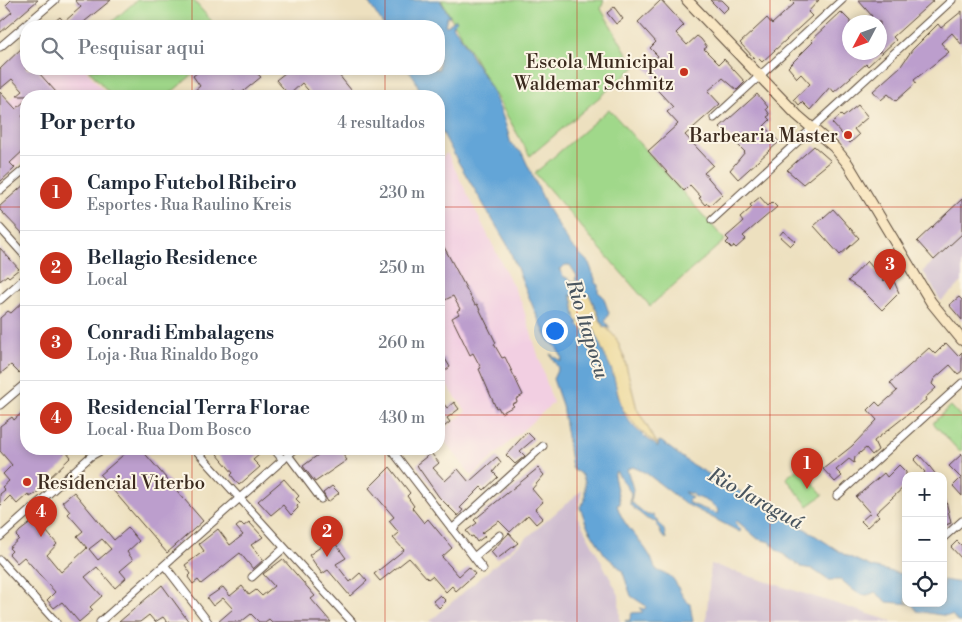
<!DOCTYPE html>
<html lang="pt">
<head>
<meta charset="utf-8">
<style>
	body { margin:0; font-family:"Libre Bodoni",serif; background:#f2f2f3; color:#1f2937 }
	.controls { position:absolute; right:15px; bottom:15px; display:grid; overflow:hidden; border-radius:10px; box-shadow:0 2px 8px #0003 }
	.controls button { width:45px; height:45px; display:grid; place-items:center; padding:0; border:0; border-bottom:1px solid #e0e1e3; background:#fff; color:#1f2937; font:25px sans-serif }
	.compass { position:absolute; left:842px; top:15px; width:45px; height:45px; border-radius:50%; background:#fff; box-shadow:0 2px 8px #0003; rotate:229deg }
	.you { position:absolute; left:554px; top:330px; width:18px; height:18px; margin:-12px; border:4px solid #fff; border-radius:50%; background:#1a73e8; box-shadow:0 0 0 8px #1a73e833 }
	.badge { display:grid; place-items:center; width:32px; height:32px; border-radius:50%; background:#c8321e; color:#fff; font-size:16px; font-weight:700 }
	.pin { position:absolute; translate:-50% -41px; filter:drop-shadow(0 1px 2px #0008) }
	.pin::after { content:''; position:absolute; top:26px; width:18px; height:15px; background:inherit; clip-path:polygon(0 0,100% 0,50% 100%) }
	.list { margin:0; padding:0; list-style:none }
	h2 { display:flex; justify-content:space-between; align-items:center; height:65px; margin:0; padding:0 20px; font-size:21px }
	h2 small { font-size:16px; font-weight:400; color:#747a83 }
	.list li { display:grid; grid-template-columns:32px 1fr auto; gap:15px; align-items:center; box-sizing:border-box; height:75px; padding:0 20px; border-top:1px solid #e0e1e3 }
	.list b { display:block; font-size:19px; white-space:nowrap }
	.list p { margin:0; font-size:16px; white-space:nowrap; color:#747a83 }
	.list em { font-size:16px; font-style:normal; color:#747a83 }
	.icon { flex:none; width:28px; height:28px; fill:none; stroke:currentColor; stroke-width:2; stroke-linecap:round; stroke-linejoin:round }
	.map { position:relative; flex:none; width:962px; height:622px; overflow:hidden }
	.search { position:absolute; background:#fff; box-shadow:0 2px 8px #0003; left:20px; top:20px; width:425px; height:55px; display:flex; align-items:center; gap:12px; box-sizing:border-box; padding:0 18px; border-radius:20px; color:#747a83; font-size:19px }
	.panel { position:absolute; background:#fff; box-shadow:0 2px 8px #0003; left:20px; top:90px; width:425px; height:365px; border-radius:20px }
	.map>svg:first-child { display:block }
	.built { fill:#f2cfe2 }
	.industrial { fill:#cfbdd0 }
	.green { fill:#a0d88a; stroke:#6e8154 }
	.sand { fill:#eeda9e; stroke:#94825e }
	.water { fill:#64a5d7; stroke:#50687a; fill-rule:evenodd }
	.building { fill:#bc9ecd; fill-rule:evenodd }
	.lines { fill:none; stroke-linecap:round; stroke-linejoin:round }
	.minor-casing { stroke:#564536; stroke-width:9 }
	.secondary-casing { stroke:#564536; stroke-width:12 }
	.minor { stroke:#fff; stroke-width:7 }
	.secondary { stroke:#f9e7c3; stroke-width:10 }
	.grid { fill:none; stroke:#c8321e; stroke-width:1; stroke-opacity:0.55 }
	.poi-dot { fill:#c8321e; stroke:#fcf5e5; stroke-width:2 }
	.labels { text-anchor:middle; stroke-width:4; stroke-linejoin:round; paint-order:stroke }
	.poi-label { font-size:19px; fill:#3b2a1e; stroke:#fcf5e5; text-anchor:end }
	.water-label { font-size:20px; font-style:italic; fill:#49555f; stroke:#fcf5e5 }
</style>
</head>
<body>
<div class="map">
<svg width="962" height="622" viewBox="0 0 962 622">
	<rect width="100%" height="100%" fill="#fcf5e5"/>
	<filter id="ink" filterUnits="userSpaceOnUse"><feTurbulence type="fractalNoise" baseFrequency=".02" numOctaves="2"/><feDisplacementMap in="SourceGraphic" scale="10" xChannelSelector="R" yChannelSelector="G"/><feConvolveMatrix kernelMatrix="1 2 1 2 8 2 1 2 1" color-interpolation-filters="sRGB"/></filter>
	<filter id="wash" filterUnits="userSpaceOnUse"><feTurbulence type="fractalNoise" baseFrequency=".0096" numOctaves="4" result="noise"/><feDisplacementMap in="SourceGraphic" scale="20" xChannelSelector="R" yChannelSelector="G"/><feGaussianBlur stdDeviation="1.12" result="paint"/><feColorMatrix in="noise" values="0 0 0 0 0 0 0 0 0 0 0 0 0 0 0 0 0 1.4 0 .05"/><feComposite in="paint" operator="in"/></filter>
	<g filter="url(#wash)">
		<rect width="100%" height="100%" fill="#ede0bf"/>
		<!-- built -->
		<g class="built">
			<path d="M45,69H85L105,92L100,96H26V159L0,182V108Z"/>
			<path d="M447,153L522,304L553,403L472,476L439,434L466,411L439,375V160Z"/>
		</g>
		<!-- industrial -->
		<g class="industrial">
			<path d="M962,235V282L941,301L923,271Z"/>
			<path d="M582,490L577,516L619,595L620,622H429Z"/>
			<path d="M711,564L894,622H706Z"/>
		</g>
		<!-- green -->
		<g class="green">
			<path d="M137,0H193L216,26H107Z"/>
			<path d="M441,0H604L601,9L635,67L530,156Z"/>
			<path d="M88,69H199L167,96H112Z"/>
			<path d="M609,109L725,240L650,306L535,173Z"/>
			<path d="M951,406L962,418V450L960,452L933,423Z"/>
			<path d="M800,467L823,495L808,506L786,478Z"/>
		</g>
		<!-- sand -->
		<path class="sand" d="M577,286L590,294L601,322L616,338L624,357L637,409L658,445L639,430L622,408L610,366L604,357L593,326V333L583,334L576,324L573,300L570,295L574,297Z"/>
		<!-- water -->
		<path class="water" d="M367,0H440L450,17H447L445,25L447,26L456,19L457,21L452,26C463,36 467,51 475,62C493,90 503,112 511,144L522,153L548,209L569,243L589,263L595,279V283L598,285V292L603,296L609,313L605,321L610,328L604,327L589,294H585L578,287L575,296L570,295C576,303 572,317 579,323L576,324L586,332L583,334L593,332L592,324C597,336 601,349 609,364C618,382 616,404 629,421C637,432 648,439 658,447L659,441L662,442L691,464L799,525L845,555L872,567L906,575V603H943V580L962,583V622H958L952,615C947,617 925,612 917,611L912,604L887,602L875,592C859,601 853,588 841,580H828L812,569L801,567L776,549L770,542L758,539L737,521L735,523L741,529L740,532L686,504L646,473L633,467L627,469L633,489L631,502L647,515H653L664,530L666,539L662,536L656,522L647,519L630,505L631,493L616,471L614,476L620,504L617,505C623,527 640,538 650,556C653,561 653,566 657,570C663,574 669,573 674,580C679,588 681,597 690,604L693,622H625L626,620L629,621L632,613L643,612L639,608L645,609L646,606L631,596L622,570L605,555L587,526L580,507L585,500V481L582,475L572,468L562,405L553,379L558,368L550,354L561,361L562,357L555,345L549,341L536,314L507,244L457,160L439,126V96H422L414,77L407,69H439V26H384ZM565,265H570L577,276L575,279L580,285L563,276L559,269H561ZM684,492L693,494V496C701,498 713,503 718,510L717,514L689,503L688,500L692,498Z"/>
		<g id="blocks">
			<!-- building -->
			<g class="building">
				<path d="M11,0H38L0,33V22L12,12L6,5Z"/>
				<path d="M75,0H111L79,26H49L60,17L64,22L81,7Z"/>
				<path d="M661,0L684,25L676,33L687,45L697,36L701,39L707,47L704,49L719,64L724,59L745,82L737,90L723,78L708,91L720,104L685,135L713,165L704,173L722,194L709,206L707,203L705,205L699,198L701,197L690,185L684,191L648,151L678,124L667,112L673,107L649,81L654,77L645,67L658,56L650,48L656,42L638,22Z"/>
				<path d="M710,0H722L729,7L723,13Z"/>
				<path d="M790,0H819L808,12L812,16L762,62L757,57L755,59L740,43L767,18L772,24L794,4Z"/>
				<path d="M858,0H934L893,37L896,40L868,66L866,64L834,92L830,87L810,110L802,102L799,105L794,99L810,84L801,74L797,78L788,67L813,42L811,40L841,12L850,21V52H880V22H865L872,16Z"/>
				<path d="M614,7L623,19L616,24L607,13Z"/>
				<path d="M962,11V45L952,33L941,43L949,52L914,80L916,83L896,101L888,94L881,100L873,91L901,66L912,50L938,24L941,28Z"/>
				<path d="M26,44V69H44L39,73L56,92L51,96H17L23,91L12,79L0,89V69Z"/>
				<path d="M202,69H252L261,77L239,95L234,90L226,96H188L200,86L193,76Z"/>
				<path d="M290,69H334L356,96H313L302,83L289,95L276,80Z"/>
				<path d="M0,92L16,109L26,100V112L22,116L26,121V148L10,163L15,168L0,182Z"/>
				<path d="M757,94L768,107L766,109L770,115L767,117L770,120L764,126L779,142L738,179L730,170L745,152L720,127Z"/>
				<path d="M858,105L868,117L854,129L859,135L850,143L832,123L841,115L843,117Z"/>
				<path d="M814,146L831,161L803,184L787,170Z"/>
				<path d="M26,183V237L0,210V206Z"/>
				<path d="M760,197L768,206L772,202L777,207L743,236L746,239L736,248L734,246L731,248L726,243L729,240L726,237L743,222L740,218L752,207L750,205Z"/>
				<path d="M962,199V234L934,260L917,241Z"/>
				<path d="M833,209L859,238L840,255L814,226Z"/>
				<path d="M783,231L795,241L790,246L779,236Z"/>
				<path d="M444,247L475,305L477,304L496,343L494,344L502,358L505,357L523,395L516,399L517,402L512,404L514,406L501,413L498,407L496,408L479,369L481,368L473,353L470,355L452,318L459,314L457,311L460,309L453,296L441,302L439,296V250Z"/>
				<path d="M0,248L19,269L9,277L7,275L0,281Z"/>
				<path d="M867,261L884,281L891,274L899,293L882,310L864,292L848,281Z"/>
				<path d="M959,297L962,300V320L949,305Z"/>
				<path d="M26,299V367L19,373L11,365L0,374V318L8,311L11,313Z"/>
				<path d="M946,343L958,356L962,352V371L958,374L950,365L934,379L932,384L936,388L925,398L926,400L874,441L878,450L872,455L866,448L855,457L854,463L849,459L836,470L842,476L835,482L823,469L852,446L877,420L868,410L876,402L880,406L897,391L890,383L929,348L935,354Z"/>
				<path d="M444,357L450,367L445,371L439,363Z"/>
				<path d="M439,398L447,408L454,402L459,409L447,418L450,422L439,431Z"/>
				<path d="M26,409V449H60L63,453L66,451L71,457L41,486L40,490L35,494L30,497L28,494L17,504L10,496L0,506V494L5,490L2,487L9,481L3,474L12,465L0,451V426L12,417L14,420Z"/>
				<path d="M527,432L534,439L520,451L525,456L515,464L506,455Z"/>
				<path d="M130,449H141L203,521L167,553L100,475Z"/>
				<path d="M223,449H266L253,460L260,467L239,485L231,475L233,473L217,454Z"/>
				<path d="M319,449H350L343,455L347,460L315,482L303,466L322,452Z"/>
				<path d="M431,453L439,463L433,468L445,481L458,469L469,482L497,457L501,462L493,472L498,477L484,490L481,487L460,508L463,510L458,516L439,497L418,467L417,464Z"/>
				<path d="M962,454V496L953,486L961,478L949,466Z"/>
				<path d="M919,455L930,467L937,476H922L925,472L914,460Z"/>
				<path d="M899,465L906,472V485L876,513L879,516L867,527L861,521L870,513L856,497L884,473L887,477Z"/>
				<path d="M390,467L410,493L407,496L414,506L412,508L424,523L428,519L452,548L442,557L459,576L469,567L475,574L456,591L452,586L446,592L432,576L428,579L409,558L380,581L374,574L404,550L393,538L399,533L389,521L394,517L369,488Z"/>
				<path d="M538,468L544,475L532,489L543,502L535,509L543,518L536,524L528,515L510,532L499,521L482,533L485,536L477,542L473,536L471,537L466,531L477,523L474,520Z"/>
				<path d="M284,479L299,496L296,499L300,503L297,506L298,508L291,515L283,505L271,515L258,501Z"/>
				<path d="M332,486L339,493L328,502L323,493Z"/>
				<path d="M74,492L114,540L128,528L139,541L127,552L133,560L120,571L126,578L115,588L97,567L85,577L102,596L90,607L93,610L79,622L62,602L54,608L47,600L55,592L24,557L17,563L9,554L12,551L9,548L19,539L16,536L20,531L36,519L57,544L47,555L61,572L87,548L77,536L83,531L68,514L70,512L62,502ZM102,539L111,549L98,560L89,549Z"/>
				<path d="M943,501H946L951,523L943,526Z"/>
				<path d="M327,519L337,532L330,536L346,558L336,564L350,582L360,573L367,581L350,596L328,570L322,574L309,555L325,544L314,529Z"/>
				<path d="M249,522L263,537L251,545L263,560L253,569L240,553L201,584L198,580L193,584L188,577L191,574L185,565L204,551L199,544L218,529L230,545L243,535L236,527L241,523L244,526Z"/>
				<path d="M509,533L518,543L497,559L491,552Z"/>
				<path d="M957,541L962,546V559L951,547Z"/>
				<path d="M283,559L315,596L311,599L331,622H272L269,619L265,622H259L251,614L241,622H218L233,609L223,598L213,606L207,598L223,587L230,596L242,586L249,595L256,590L262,596L274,586L263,574Z"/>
				<path d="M162,585L189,622H167L163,617L155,622L149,615L140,622H119Z"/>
				<path d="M440,595L446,601L439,608L433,601Z"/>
			</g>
		</g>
	</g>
	<g filter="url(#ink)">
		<use href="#blocks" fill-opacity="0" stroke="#564536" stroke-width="1"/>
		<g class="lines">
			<!-- minor casing -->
			<g class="minor-casing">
				<g id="minor">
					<path d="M0,47L55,0"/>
					<path d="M714,118L842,0"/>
					<path d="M0,190L26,168"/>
					<path d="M712,220L952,0"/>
					<path d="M0,228L26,257"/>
					<path d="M0,300L26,277"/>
					<path d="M0,405L26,383"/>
					<path d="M195,449L352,622"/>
					<path d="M274,449L283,460"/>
					<path d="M391,449L483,569"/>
					<path d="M288,455L321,499"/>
					<path d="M837,496L962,383"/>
					<path d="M452,529L543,446"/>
					<path d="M0,537L91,456L104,449"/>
					<path d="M943,538L962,521"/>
					<path d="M474,557L500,535"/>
					<path d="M0,560L56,622"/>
					<path d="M165,566L208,622"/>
					<path d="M252,577L284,548"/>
					<path d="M100,622L295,449"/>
				</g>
			</g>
			<!-- secondary casing -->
			<g class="secondary-casing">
				<path id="secondary" d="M687,0L797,115L834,147L848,164L931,302L962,340"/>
			</g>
			<!-- minor -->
			<use href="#minor" class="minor"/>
			<!-- secondary -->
			<use href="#secondary" class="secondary"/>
		</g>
	</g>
	<!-- grid -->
	<path class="grid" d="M192,0V26M385,0V26M577,0V622M770,0V622M192,69V96M385,69V96M0,207H26M439,207H962M0,415H26M439,415H962M192,449V622M385,449V622"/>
	<!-- markers -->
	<g class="poi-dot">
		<circle cx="684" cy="72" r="5"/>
		<circle cx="848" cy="135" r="5"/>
		<circle cx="27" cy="482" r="5"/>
	</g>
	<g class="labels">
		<!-- poi labels -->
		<g class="poi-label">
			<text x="674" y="68">Escola Municipal<tspan x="674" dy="22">Waldemar Schmitz</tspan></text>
			<text x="838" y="142">Barbearia Master</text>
			<text x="37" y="489" text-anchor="start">Residencial Viterbo</text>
		</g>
		<!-- water labels -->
		<g class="water-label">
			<text transform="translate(588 329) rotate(73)" y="7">Rio Itapocu</text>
			<text transform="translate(756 498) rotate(29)" y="7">Rio Jaraguá</text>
		</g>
	</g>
</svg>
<div class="controls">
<button>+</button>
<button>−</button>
<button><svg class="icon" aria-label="locate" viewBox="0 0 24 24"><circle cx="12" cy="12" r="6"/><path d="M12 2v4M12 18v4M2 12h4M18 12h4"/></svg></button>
</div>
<svg class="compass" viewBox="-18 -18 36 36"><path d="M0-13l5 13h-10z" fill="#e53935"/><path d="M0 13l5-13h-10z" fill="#747a83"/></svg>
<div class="you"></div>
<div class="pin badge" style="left:807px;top:489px">1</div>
<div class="pin badge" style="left:327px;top:557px">2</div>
<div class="pin badge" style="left:890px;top:290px">3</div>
<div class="pin badge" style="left:41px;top:537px">4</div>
<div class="search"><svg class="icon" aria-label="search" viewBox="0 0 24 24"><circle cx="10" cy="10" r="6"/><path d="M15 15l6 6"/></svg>Pesquisar aqui</div>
<section class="panel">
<h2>Por perto<small>4 resultados</small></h2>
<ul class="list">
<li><span class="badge">1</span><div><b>Campo Futebol Ribeiro</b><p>Esportes · Rua Raulino Kreis</p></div><em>230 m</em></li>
<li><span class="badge">2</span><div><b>Bellagio Residence</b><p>Local</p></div><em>250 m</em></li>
<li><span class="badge">3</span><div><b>Conradi Embalagens</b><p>Loja · Rua Rinaldo Bogo</p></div><em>260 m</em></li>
<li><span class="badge">4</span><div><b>Residencial Terra Florae</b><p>Local · Rua Dom Bosco</p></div><em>430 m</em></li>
</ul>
</section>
</div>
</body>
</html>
